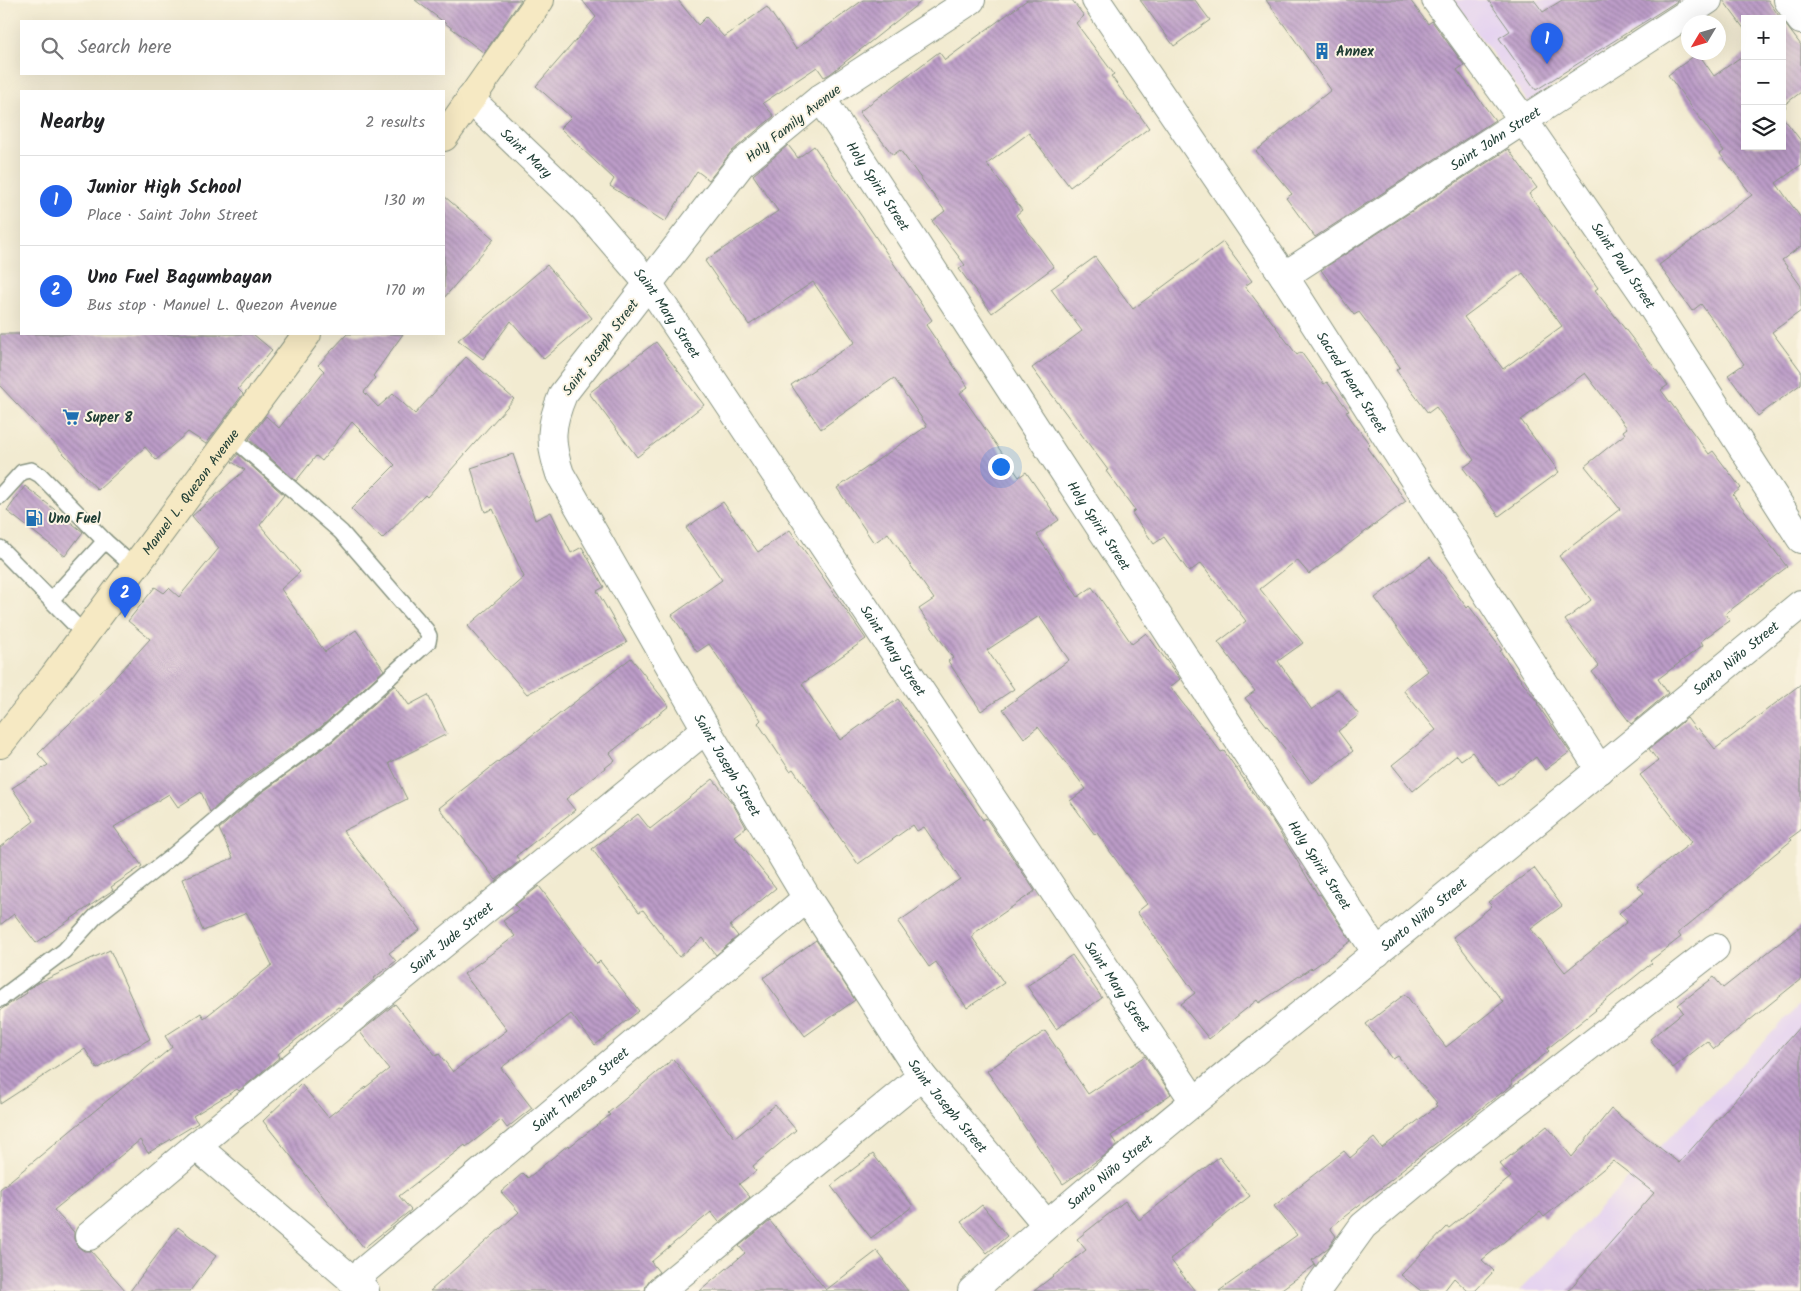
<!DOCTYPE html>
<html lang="en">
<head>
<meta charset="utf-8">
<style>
	body { margin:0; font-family:Kalam,sans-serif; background:#f2f2f2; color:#202124 }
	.controls { position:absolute; right:15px; top:15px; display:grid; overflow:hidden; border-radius:0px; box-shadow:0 5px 20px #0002 }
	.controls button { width:45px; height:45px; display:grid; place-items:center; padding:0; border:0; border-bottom:1px solid #e0e0e0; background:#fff; color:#202124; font:25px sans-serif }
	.compass { position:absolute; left:1681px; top:15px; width:45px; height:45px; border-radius:50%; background:#fff; box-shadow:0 5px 20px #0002; rotate:232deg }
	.you { position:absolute; left:1000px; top:466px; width:18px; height:18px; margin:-12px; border:4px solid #fff; border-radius:50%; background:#1a73e8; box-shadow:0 0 0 8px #1a73e833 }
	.badge { display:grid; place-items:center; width:32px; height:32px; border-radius:50%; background:#2563eb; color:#fff; font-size:16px; font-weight:700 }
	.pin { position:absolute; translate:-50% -41px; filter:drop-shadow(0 1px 2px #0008) }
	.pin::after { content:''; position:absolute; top:26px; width:18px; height:15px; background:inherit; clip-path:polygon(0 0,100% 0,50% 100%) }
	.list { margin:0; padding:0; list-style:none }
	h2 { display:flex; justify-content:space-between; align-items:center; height:65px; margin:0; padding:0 20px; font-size:21px }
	h2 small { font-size:16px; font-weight:400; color:#757577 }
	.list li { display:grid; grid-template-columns:32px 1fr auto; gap:15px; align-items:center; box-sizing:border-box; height:90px; padding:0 20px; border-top:1px solid #e0e0e0 }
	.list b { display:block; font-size:19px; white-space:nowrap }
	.list p { margin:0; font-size:16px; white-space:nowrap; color:#757577 }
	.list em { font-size:16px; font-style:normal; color:#757577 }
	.icon { flex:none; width:28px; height:28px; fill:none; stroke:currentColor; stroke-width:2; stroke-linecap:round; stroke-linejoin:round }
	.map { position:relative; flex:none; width:1801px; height:1291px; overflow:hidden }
	.search { position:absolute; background:#fff; box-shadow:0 5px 20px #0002; left:20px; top:20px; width:425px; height:55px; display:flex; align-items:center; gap:12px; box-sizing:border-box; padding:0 18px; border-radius:0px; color:#757577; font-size:19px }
	.panel { position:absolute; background:#fff; box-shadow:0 5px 20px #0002; left:20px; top:90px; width:425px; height:245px; border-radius:0px }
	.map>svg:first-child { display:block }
	.built { fill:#e5d3f0 }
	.building { fill:url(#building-back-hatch); fill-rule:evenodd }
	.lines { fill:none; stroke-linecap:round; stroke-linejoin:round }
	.service-casing { stroke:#889482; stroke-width:18 }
	.minor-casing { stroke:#889482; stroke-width:30 }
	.secondary-casing { stroke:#889482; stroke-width:30 }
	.service { stroke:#fff; stroke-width:15 }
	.minor { stroke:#fff; stroke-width:28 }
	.secondary { stroke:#f6e9c3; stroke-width:28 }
	.labels { text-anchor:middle; stroke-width:4; stroke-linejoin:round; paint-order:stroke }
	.poi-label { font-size:14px; font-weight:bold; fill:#1f3d34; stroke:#fcf5e5; text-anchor:start }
	.street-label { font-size:14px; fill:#1f3d34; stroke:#fcf5e5 }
</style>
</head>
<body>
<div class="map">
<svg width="1801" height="1291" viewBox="0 0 1801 1291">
	<defs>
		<pattern id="building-back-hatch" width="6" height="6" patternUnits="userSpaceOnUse" patternTransform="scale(1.25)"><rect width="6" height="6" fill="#bc9cc8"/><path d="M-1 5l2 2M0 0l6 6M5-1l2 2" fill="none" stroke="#9880a3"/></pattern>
	</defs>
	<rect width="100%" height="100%" fill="#fcf5e5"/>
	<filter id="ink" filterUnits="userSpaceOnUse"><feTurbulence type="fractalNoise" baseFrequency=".02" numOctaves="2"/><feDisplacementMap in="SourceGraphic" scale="10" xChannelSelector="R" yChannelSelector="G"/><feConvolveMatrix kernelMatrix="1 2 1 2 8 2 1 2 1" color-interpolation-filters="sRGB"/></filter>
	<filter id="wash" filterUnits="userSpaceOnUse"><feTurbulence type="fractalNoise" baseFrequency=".0096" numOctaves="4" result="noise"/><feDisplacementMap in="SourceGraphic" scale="20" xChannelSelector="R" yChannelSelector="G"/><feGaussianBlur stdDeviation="1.12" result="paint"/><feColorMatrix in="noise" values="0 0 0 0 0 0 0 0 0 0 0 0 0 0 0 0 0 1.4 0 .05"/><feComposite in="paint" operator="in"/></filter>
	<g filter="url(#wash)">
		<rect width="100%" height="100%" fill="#f2ebd1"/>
		<!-- built -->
		<g class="built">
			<path d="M1453,0H1683L1528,102Z"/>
			<path d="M1801,1003V1291H1519Z"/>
		</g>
		<g id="blocks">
			<!-- building -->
			<g class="building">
				<path d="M415,0H521L484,53Z"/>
				<path d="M582,0H678L698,25L706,17L724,37L767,7L796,49L863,0H923L830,74L824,77L817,67L763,103L774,116L731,152L709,180L697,171L665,222L610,186L614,179L560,128L571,117L536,86L596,17Z"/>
				<path d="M1027,0H1072L1084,16L1076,23L1114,74L1111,76L1149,128L1070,187L1029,133L987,164L1022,210L1016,215L1054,267L992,313L959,269L965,265L932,221L945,211L900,150L893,155L859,112L939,52L945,60Z"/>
				<path d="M1140,0H1195L1210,20L1174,46Z"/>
				<path d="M1266,0H1410L1428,24L1432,21L1464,65L1457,70L1495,120L1315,237L1286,198L1292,194L1256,151L1331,90Z"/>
				<path d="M1488,0H1534L1543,12L1562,0H1679L1536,90L1499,38L1510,31Z"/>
				<path d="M1723,0H1768L1781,19H1745V30Z"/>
				<path d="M1782,20L1801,45V92L1784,105L1786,107L1782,109Z"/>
				<path d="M1698,53L1714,76L1745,54V146H1782V116L1801,141V165L1776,183L1801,218V246L1782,260L1801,286V311L1772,332L1801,371V384L1758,416L1728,375L1744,364L1701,304L1692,311L1659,265L1752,195L1720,154L1724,151L1668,75Z"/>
				<path d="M788,145L798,158L814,146L932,320L926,325L968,387L960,393L1019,477L1026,472L1059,520L1037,535L1078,597L1092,587L1132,644L1146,633L1180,679L1170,687L1221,752L1224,751L1272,820L1318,895L1320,894L1351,941L1312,969L1311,968L1259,1003L1257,1000L1209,1039L1181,1004L1195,993L1137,912L1147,904L1097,833L1095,835L1070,801L1086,789L1038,727L1024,738L1003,709L1069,660L1039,616L987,650L1014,689L981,711L948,661L953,658L919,609L934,599L888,533L874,543L837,488L927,426L894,378L821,429L791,385L855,342L813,282L749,325L705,261L778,211L753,175Z"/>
				<path d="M1508,149L1537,188L1529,194L1598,288L1595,290L1668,385L1661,390L1709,454L1713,451L1741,488L1733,495L1787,567L1725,614L1730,620L1701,641L1703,645L1658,679L1668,693L1631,724L1592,672L1599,666L1565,620L1591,600L1559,556L1620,509L1585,466L1625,434L1623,431L1627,428L1585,373L1521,420L1559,472L1499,516L1463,468L1474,460L1436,407L1428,413L1396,370L1400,367L1359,312L1354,315L1321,270ZM1523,273L1562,326L1503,369L1464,317Z"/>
				<path d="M444,196L494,239L444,298Z"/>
				<path d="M1223,242L1252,281L1245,286L1297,355L1301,352L1324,384L1327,382L1349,411L1346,412L1370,445L1367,448L1406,501L1309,574L1297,560L1260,589L1303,643L1278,661L1312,710L1338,689L1359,715L1338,731L1353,751L1312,783L1245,698L1255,691L1218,642L1246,621L1201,563L1189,572L1164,537L1154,544L1132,513L1135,510L1106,471L1108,470L1032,368L1082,331L1051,289L1095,257L1133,309Z"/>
				<path d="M547,265L592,318L544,359L511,321L483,359L458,340Z"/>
				<path d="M0,334H253L272,350L238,389L243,394L206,444L188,432L156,460L145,447L98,490L0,386Z"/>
				<path d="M347,334H403L373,376L375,378L364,392L378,407L393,394L415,414L466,357L514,399L427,497L425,495L382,539L351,509L395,465L352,422L322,461L316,456L296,481L249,439L266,416L279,428L324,371L318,365Z"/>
				<path d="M656,342L704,405L637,457L589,393Z"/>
				<path d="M238,454L284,495L260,525L300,572L281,589L325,652L356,630L384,670L321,727L249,778L210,812L201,792L178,807L169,794L114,827L142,866L111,887L113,890L36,943L14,914L0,925V847L34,821L12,788L48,765L38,754L99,695L150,639L128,621L155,587L164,593L169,588L179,597L219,548L192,516L245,470L232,462Z"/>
				<path d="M513,454L535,520L551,512L571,553L582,547L604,587L597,591L627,643L527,694L468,626L524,577L493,509L485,512L471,468Z"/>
				<path d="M25,486L83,532L65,556L7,511Z"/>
				<path d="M723,502L758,552L790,530L866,639L802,684L840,740L898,699L983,820L986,818L1035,891L973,934L974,936L972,937L1004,983L967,1008L936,962L929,967L898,922L960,879L924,827L917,831L913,825L858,864L793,769L790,771L758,723L761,720L709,644L697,652L672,615L722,580L686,528Z"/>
				<path d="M1430,557L1467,608L1469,606L1502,650L1500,651L1538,703L1537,704L1570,752L1545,770L1536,757L1499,786L1472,752L1461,760L1457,755L1413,791L1392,765L1436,730L1403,690L1428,671L1375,598Z"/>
				<path d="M631,658L669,706L610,753L615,760L566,799L575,810L516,856L520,861L496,880L439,808Z"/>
				<path d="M1801,684V830L1790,838L1792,840L1678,933L1681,937L1650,961L1652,963L1595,1009L1596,1010L1547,1049L1549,1051L1511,1081L1513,1084L1400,1171L1401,1172L1330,1228L1336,1236L1329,1247L1312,1260L1315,1265L1279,1291H1219L1297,1235L1274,1206L1344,1151L1350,1158L1374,1138L1382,1148L1437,1106L1435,1104L1437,1103L1398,1056L1393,1059L1366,1024L1405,994L1446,1047L1503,1002L1453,937L1492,906L1488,902L1534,868L1562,906L1531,929L1565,972L1627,922L1619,913L1644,893L1637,885L1692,842L1640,775L1658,761L1649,749L1687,718L1696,730L1698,728L1715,749Z"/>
				<path d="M395,685L409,705L428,695L447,734L389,763L407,799L343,831L420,930L389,953L396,961L374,978L375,979L340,1008L338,1007L278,1054L280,1057L239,1091L237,1089L193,1116L198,1123L148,1153L140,1140L54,1210L74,1232V1239L77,1246L84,1251H91L126,1291H0V1189L172,1047L165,1036L201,1013L204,1018L272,965L247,913L203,931L182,879L233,858L219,829L261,793L333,741Z"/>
				<path d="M713,779L733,804L746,827L734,836L776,888L730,926L738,936L716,955L703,938L679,957L643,910L639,912L592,849L638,814L650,829Z"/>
				<path d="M539,886L597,964L600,961L639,1011L595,1045L571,1014L501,1068L532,1108L507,1128L501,1120L466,1147L465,1145L399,1196L411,1210L364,1248L263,1121L301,1084L328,1117L389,1069L360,1032L395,1004L436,1056L439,1054L453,1072L507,1030L464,974L515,936L503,921L519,909L515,905Z"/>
				<path d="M1801,926V979L1714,1049L1707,1041L1673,1068L1650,1039L1683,1012L1678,1005L1714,977L1723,988Z"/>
				<path d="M816,940L855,1000L805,1036L763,978Z"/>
				<path d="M110,950L150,1039L97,1069L85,1049L0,1104V1010L27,993L26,991L36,984Z"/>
				<path d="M1072,955L1102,998L1056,1029L1027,986Z"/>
				<path d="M1801,1025V1291H1568L1654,1193L1613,1161L1544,1217L1540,1212L1482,1260L1494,1271L1475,1291H1468L1454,1278L1444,1291H1421L1401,1275L1447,1227L1449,1228L1511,1177L1500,1164L1547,1126L1572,1157L1611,1109L1679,1163Z"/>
				<path d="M1045,1031L1088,1094L1145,1056L1171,1094L1111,1136L1117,1145L1104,1156L1063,1184L987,1071Z"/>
				<path d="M673,1059L735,1138L775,1105L796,1130L753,1166L756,1171L739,1184L750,1197L719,1222L711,1212L651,1262L659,1272L650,1279L646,1285L645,1291H430L519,1212L501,1192L523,1173L528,1178L568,1145L569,1147L610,1115L608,1113Z"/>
				<path d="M873,1154L913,1206L871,1238L831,1186Z"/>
				<path d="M1219,1157L1250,1196L1170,1259L1195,1291H1034L1086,1250L1077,1239L1125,1201L1139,1220Z"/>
				<path d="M982,1205L1007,1236L987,1253L961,1222Z"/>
				<path d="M770,1221L826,1290L877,1251L908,1291H700L745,1253L739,1246Z"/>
				<path d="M178,1227L216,1256L190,1291H130Z"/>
			</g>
		</g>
	</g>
	<g filter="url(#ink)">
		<use href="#blocks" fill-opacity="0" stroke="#889482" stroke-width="1"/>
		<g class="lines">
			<!-- service casing -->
			<g class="service-casing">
				<g id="service">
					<path d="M0,496L22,472L31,470L40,475L105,541L134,567"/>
					<path d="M0,548L84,634"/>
					<path d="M51,600L105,541"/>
					<path d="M0,999L64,951L96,916L170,858L255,786L327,734L428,642L429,636L426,630L341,532L232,437"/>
				</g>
			</g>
			<!-- minor casing -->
			<g class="minor-casing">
				<g id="minor">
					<path id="s1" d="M971,0L821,98L741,164L563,394C550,425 549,442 560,474L706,729L807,898L922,1076L1046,1224"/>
					<path id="s2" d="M1096,0L1284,276L1600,770"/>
					<path id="s3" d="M1436,0L1524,121L1647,299L1801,539"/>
					<path d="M1788,0L1801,20"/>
					<path id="s4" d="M821,98L1377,953"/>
					<path id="s5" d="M470,99L583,207L648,283L1194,1101"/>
					<path id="s6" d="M1284,276L1708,0"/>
					<path d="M196,1146L365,1291"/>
					<path id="s7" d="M89,1236L196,1146L706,729"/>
					<path id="s8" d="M352,1281L807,898"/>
					<path d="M660,1291L922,1076"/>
					<path id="s9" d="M972,1291C1102,1174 1239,1065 1375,954C1517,839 1659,721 1801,604"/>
					<path d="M1316,1291L1363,1226L1445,1158L1715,948"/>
				</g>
			</g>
			<!-- secondary casing -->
			<g class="secondary-casing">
				<g id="secondary">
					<path d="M444,137L540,0"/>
					<path id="s10" d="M0,744L54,676L307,334"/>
				</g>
			</g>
			<!-- service -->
			<use href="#service" class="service"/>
			<!-- minor -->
			<use href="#minor" class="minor"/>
			<!-- secondary -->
			<use href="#secondary" class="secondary"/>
		</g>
	</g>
	<!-- icons -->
	<defs>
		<g id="building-bare" transform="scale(1.35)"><path d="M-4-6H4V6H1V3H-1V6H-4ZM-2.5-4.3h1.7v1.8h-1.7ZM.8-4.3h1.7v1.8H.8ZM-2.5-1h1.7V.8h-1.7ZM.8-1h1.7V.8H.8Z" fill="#1f6fb2" stroke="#fcf5e5" stroke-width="2.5" paint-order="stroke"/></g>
		<g id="supermarket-bare" transform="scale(1.35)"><path d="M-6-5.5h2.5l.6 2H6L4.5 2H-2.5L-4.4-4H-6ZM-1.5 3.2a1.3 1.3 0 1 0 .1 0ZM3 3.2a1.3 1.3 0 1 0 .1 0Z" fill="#1f6fb2" stroke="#fcf5e5" stroke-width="2.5" paint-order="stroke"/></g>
		<g id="fuel-bare" transform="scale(1.35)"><path d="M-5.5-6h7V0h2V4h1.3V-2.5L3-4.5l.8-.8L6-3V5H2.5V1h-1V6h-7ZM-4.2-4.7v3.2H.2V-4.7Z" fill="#1f6fb2" stroke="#fcf5e5" stroke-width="2.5" paint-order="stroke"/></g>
	</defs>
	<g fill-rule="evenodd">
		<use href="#building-bare" x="1322" y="51"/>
		<use href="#supermarket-bare" x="71" y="417"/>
		<use href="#fuel-bare" x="34" y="518"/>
	</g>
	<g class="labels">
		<!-- poi labels -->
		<g class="poi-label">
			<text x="1336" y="56">Annex</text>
			<text x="85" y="422">Super 8</text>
			<text x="48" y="523">Uno Fuel</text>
		</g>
		<!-- street labels -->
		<g class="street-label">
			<text transform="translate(793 123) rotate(-38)" y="5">Holy Family Avenue</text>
			<text dy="5" stroke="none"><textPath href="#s6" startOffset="252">Saint John Street</textPath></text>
			<text dy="5" stroke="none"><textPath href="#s5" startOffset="78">Saint Mary</textPath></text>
			<text dy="5" stroke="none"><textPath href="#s4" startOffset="105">Holy Spirit Street</textPath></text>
			<text dy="5" stroke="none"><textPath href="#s3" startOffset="325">Saint Paul Street</textPath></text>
			<text dy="5" stroke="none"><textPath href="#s5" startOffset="292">Saint Mary Street</textPath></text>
			<text transform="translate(600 347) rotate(-53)" y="5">Saint Joseph Street</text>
			<text dy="5" stroke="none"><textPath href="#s2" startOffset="460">Sacred Heart Street</textPath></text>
			<text dy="5" stroke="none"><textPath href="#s10" startOffset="316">Manuel L. Quezon Avenue</textPath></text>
			<text dy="5" stroke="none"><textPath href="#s4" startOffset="510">Holy Spirit Street</textPath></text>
			<text dy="5" stroke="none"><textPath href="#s5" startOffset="698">Saint Mary Street</textPath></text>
			<text dy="5" stroke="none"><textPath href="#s9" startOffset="992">Santo Niño Street</textPath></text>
			<text dy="5" stroke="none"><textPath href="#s1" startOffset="992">Saint Joseph Street</textPath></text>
			<text dy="5" stroke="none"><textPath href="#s4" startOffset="915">Holy Spirit Street</textPath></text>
			<text dy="5" stroke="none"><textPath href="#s9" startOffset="588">Santo Niño Street</textPath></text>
			<text dy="5" stroke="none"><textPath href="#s7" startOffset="469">Saint Jude Street</textPath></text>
			<text dy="5" stroke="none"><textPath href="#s5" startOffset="1102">Saint Mary Street</textPath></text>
			<text dy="5" stroke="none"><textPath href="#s8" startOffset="298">Saint Theresa Street</textPath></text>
			<text dy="5" stroke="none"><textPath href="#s1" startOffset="1398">Saint Joseph Street</textPath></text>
			<text dy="5" stroke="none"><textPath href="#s9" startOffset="182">Santo Niño Street</textPath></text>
		</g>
	</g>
</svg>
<div class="controls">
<button>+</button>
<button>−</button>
<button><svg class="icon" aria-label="layers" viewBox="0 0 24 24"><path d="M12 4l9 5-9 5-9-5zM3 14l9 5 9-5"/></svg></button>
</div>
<svg class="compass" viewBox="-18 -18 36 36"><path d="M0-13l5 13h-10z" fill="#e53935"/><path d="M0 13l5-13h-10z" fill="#757577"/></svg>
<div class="you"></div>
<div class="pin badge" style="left:1547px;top:64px">1</div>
<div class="pin badge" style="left:125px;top:618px">2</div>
<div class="search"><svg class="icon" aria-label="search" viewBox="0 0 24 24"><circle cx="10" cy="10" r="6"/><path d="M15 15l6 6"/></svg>Search here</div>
<section class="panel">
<h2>Nearby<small>2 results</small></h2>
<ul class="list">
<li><span class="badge">1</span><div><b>Junior High School</b><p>Place · Saint John Street</p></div><em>130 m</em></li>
<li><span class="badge">2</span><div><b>Uno Fuel Bagumbayan</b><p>Bus stop · Manuel L. Quezon Avenue</p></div><em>170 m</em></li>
</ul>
</section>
</div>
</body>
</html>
